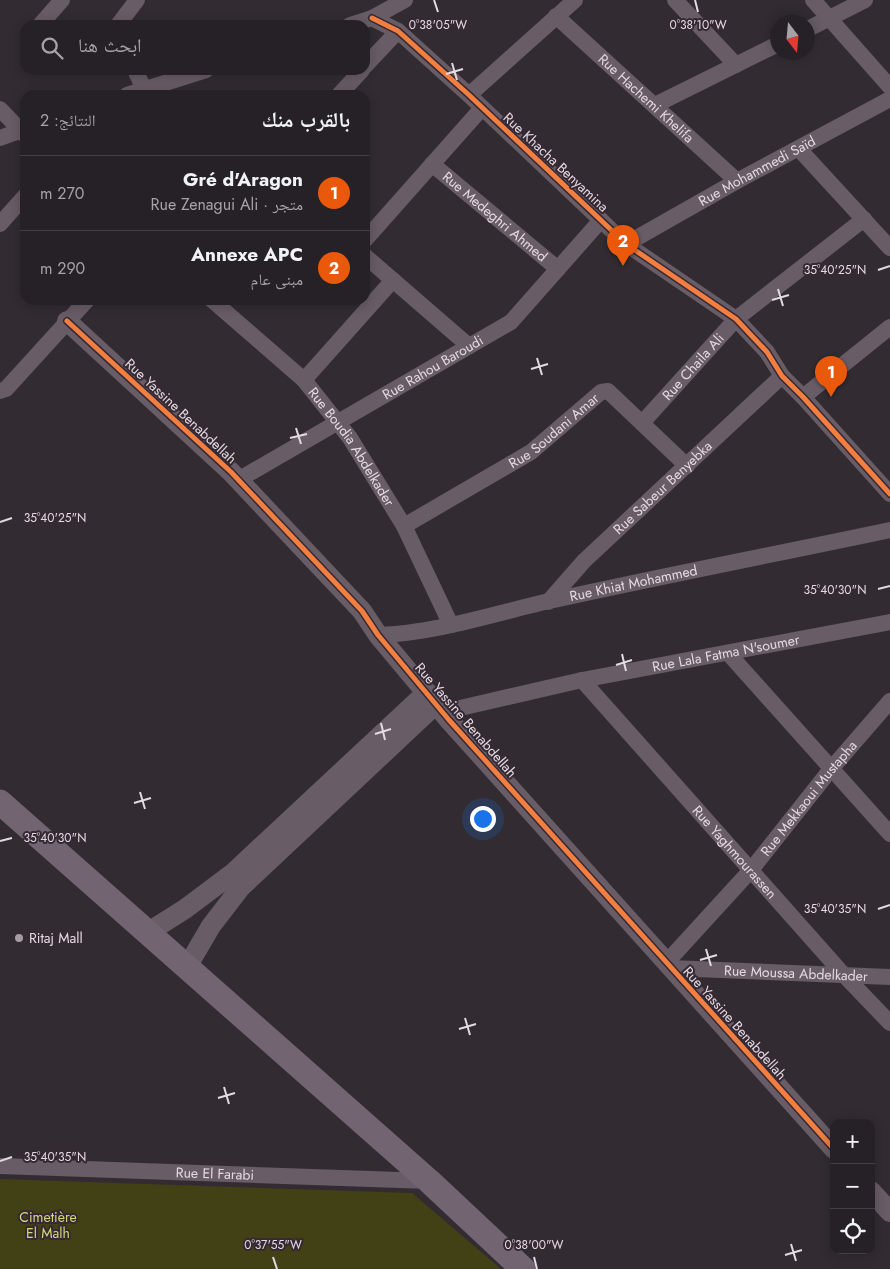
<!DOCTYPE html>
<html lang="ar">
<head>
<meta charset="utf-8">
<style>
	body { margin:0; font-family:Jost,"Noto Naskh Arabic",sans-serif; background:#322e32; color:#f1f3f6; direction:rtl }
	.controls { position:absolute; right:15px; bottom:15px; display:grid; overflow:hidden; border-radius:10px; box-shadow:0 2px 12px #0003 }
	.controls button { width:45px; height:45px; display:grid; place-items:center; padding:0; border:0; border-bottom:1px solid #423e43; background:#262126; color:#f1f3f6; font:25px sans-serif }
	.compass { position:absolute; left:770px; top:15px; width:45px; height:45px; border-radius:50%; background:#262126; box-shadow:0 2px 12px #0003; rotate:164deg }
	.you { position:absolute; left:482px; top:818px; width:18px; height:18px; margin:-12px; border:4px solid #fff; border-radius:50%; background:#1a73e8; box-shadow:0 0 0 8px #1a73e833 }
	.badge { display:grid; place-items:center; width:32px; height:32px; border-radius:50%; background:#ea580c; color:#fff; font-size:16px; font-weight:700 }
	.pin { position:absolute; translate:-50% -41px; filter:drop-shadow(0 1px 2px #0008) }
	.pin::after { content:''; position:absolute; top:26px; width:18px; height:15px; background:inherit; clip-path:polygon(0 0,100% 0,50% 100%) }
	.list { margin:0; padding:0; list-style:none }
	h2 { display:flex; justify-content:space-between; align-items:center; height:65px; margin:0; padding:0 20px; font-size:21px }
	h2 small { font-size:16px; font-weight:400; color:#a4a3a7 }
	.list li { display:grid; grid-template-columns:32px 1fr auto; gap:15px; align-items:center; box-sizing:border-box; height:75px; padding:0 20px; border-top:1px solid #423e43 }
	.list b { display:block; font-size:19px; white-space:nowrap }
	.list p { margin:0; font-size:16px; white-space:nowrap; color:#a4a3a7 }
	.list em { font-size:16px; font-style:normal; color:#a4a3a7 }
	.icon { flex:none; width:28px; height:28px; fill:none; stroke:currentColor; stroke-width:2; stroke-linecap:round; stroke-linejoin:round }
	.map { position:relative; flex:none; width:890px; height:1269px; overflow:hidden; direction:ltr }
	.search { position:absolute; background:#262126; box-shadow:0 2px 12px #0003; left:20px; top:20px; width:350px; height:55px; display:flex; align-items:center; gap:12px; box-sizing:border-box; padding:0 18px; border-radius:15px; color:#a4a3a7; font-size:19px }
	.panel { position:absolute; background:#262126; box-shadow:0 2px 12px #0003; left:20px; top:90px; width:350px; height:215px; border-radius:15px; direction:rtl }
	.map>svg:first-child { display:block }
	.green { fill:#424015 }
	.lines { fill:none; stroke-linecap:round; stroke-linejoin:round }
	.minor { stroke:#685c67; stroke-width:16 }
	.tertiary { stroke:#685c67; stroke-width:20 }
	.primary { stroke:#736472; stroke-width:25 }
	.cycleway-casing { stroke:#352934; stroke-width:8 }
	.cycleway { stroke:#f27e40; stroke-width:5 }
	.ticks { fill:none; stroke:#e2dae1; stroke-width:2 }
	.poi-dot { fill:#a49da4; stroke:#352934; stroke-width:2 }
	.labels { text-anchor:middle; stroke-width:4; stroke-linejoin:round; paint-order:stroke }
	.street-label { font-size:14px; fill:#e2dae1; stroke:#352934 }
	.poi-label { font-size:14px; fill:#e2dae1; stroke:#352934; text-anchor:start }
	.park-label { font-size:14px; fill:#d7d77a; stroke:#352934 }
	.ticks-label { font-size:12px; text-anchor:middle; fill:#e2dae1; stroke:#352934; stroke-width:4; stroke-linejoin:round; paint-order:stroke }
</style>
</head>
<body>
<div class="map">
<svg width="890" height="1269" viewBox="0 0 890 1269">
	<rect width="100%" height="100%" fill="#322c32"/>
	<!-- green -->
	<path class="green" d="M0,1179L412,1193L501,1269H0Z"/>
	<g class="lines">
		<!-- minor -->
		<g class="minor">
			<path d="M675,0L736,65"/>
			<path d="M813,0L890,87"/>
			<path id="s1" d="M556,16L737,181"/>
			<path d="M372,18L398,31L469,95L626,244L736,319L767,352L782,376L803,397L890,494"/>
			<path d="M40,25L62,0"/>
			<path d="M118,25L137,0"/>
			<path d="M350,25L372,18L405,0"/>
			<path d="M808,29L865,0"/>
			<path d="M365,66L398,31"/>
			<path d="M135,70L144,89"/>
			<path d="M127,95L206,70"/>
			<path d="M339,95L362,70"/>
			<path d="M469,95L575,0"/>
			<path d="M655,105L778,44"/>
			<path d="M0,109L25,135"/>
			<path d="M0,138L25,129"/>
			<path d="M799,149L890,248"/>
			<path id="s2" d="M432,164L558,269"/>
			<path d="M0,224L25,196"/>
			<path d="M365,240L482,108"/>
			<path id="s3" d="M626,244L737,181L890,99"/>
			<path d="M365,256L469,346"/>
			<path id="s4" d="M212,300L304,380L350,438L404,526L451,625"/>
			<path d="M304,380L393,280"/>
			<path d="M0,391L6,389L87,300"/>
			<path d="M803,397L890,327"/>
			<path id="s5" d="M642,423L736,319L864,219"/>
			<path id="s6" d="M238,480L511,322L601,220"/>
			<path id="s7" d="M404,526L531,452L601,392L608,391L687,466"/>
			<path id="s8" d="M548,602L584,561L782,376"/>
			<path id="s9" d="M378,635C436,633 493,614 549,601C662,576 776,554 890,530"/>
			<path d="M728,653L890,834"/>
			<path id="s10" d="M582,680L843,974L890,1023"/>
			<path id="s11" d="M443,712L582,680L890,622"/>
			<path id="s12" d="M666,963L751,870L831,769L890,701"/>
			<path id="s13" d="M671,968L890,977"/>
			<path id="s14" d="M0,1166L429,1181"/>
		</g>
		<!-- tertiary -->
		<g class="tertiary">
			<path d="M67,321L231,472L362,611L378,635L449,720L834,1149"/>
			<path d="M147,933L185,909L233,873L427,692"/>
			<path d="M187,967L211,926L241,887L436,704"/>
			<path d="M871,1191L890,1212"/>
		</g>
		<!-- primary -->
		<path class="primary" d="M0,802L429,1181L523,1269"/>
		<!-- cycleway casing -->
		<g class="cycleway-casing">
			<g id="cycleway">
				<path d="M372,18L398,31L469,95L626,244L736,319L767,352L782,376L803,397L890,494"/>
				<path d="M67,321L231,472L362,611L378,635L449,720L834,1149"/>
			</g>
		</g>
		<!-- cycleway -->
		<use href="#cycleway" class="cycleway"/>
	</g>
	<!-- ticks -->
	<path class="ticks" d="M434,0L438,12M695,0L698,12M452,63L457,80M446,74L463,69M878,270L890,266M778,289L783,306M772,300L789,295M537,358L542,375M531,369L548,364M296,428L301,444M290,438L307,434M0,522L12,518M878,589L890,586M622,654L626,671M616,665L632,660M381,723L385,740M375,734L391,729M140,792L145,809M134,803L151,798M0,841L12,838M878,909L890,905M706,949L711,966M700,960L717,955M465,1018L470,1035M459,1029L476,1024M224,1087L229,1104M218,1098L235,1093M0,1161L12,1157M791,1244L796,1261M785,1255L802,1250M273,1257L277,1269M534,1257L537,1269"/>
	<!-- markers -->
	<circle class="poi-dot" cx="19" cy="938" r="5"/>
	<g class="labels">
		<!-- street labels -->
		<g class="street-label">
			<text dy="5" stroke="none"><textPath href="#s1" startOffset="122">Rue Hachemi Khelifa</textPath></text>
			<text transform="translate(556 162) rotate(43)" y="5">Rue Khacha Benyamina</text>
			<text dy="5" stroke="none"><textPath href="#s3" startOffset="150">Rue Mohammedi Saïd</textPath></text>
			<text dy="5" stroke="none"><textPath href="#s2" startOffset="82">Rue Medeghri Ahmed</textPath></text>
			<text dy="5" stroke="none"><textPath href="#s6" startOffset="225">Rue Rahou Baroudi</textPath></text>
			<text dy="5" stroke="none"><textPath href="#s5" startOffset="76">Rue Chaila Ali</textPath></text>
			<text transform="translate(181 411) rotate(43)" y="5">Rue Yassine Benabdellah</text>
			<text dy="5" stroke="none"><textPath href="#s7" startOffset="178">Rue Soudani Amar</textPath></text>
			<text dy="5" stroke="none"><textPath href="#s4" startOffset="204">Rue Boudia Abdelkader</textPath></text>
			<text dy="5" stroke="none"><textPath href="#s8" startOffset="162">Rue Sabeur Benyebka</textPath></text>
			<text dy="5" stroke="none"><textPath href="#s9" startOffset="261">Rue Khiat Mohammed</textPath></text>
			<text dy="5" stroke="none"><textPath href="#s11" startOffset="289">Rue Lala Fatma N'soumer</textPath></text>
			<text transform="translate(466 720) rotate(49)" y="5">Rue Yassine Benabdellah</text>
			<text dy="5" stroke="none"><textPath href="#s12" startOffset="218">Rue Mekkaoui Mustapha</textPath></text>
			<text dy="5" stroke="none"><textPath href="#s10" startOffset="230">Rue Yaghmourassen</textPath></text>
			<text dy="5" stroke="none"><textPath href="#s13" startOffset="125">Rue Moussa Abdelkader</textPath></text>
			<text transform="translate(735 1023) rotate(48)" y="5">Rue Yassine Benabdellah</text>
			<text dy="5" stroke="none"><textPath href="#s14" startOffset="215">Rue El Farabi</textPath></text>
		</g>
		<!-- poi labels -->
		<g class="poi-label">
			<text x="29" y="943">Ritaj Mall</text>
		</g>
		<!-- park labels -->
		<g class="park-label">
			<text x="48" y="1222">Cimetière<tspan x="48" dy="16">El Malh</tspan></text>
		</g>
	</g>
	<g class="ticks-label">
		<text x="438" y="29">0°38'05"W</text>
		<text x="698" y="29">0°38'10"W</text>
		<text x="835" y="274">35°40'25"N</text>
		<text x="55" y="522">35°40'25"N</text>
		<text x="835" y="594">35°40'30"N</text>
		<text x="55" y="842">35°40'30"N</text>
		<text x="835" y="913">35°40'35"N</text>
		<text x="55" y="1161">35°40'35"N</text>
		<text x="273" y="1249">0°37'55"W</text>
		<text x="534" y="1249">0°38'00"W</text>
	</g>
</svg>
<div class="controls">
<button>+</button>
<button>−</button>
<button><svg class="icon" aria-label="locate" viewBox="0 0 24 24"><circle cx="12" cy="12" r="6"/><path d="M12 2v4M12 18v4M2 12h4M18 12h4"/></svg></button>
</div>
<svg class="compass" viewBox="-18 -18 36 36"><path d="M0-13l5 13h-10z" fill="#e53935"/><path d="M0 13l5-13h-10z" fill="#a4a3a7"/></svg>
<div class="you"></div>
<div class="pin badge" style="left:831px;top:397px">1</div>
<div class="pin badge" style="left:623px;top:266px">2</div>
<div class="search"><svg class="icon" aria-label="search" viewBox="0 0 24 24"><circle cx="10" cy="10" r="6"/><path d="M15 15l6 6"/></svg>ابحث هنا</div>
<section class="panel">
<h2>بالقرب منك<small>النتائج: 2</small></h2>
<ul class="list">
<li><span class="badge">1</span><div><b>Gré d'Aragon</b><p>متجر · Rue Zenagui Ali</p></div><em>270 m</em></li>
<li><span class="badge">2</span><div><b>Annexe APC</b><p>مبنى عام</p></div><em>290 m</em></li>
</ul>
</section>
</div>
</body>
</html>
